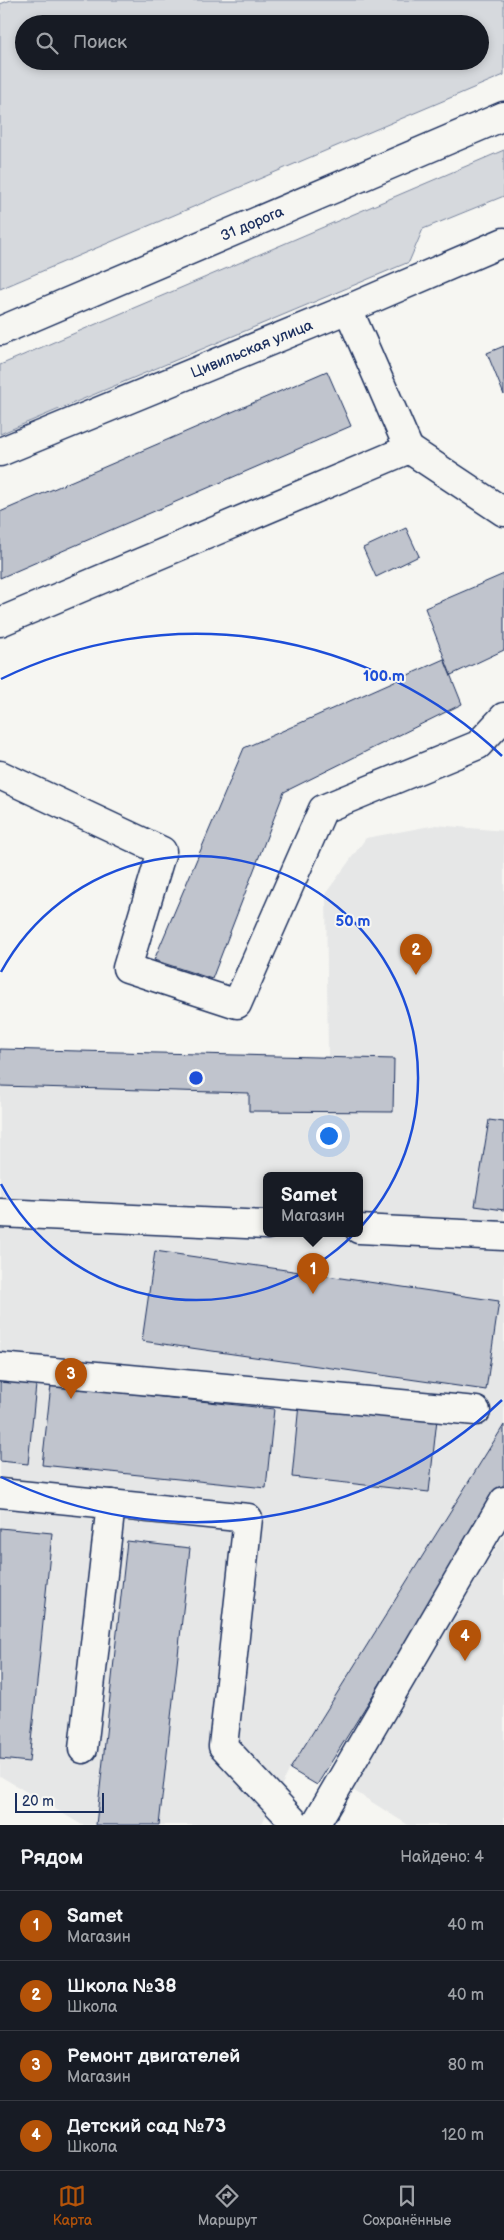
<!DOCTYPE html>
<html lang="ru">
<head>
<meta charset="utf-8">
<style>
	body { margin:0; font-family:"Balsamiq Sans",sans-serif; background:#242831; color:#f1f3f6 }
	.scale { position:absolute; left:15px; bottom:12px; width:89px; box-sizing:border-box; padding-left:5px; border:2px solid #1b2f5e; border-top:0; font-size:14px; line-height:18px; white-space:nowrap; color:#1b2f5e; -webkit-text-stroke:4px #f6f6f2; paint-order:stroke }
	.you { position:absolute; left:328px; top:1135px; width:18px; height:18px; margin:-12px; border:4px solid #fff; border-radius:50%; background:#1a73e8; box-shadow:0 0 0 8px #1a73e833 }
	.badge { display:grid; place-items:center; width:32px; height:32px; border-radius:50%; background:#b45309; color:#fff; font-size:16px; font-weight:700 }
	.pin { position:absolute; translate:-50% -41px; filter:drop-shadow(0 1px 2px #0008) }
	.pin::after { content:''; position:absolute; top:26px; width:18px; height:15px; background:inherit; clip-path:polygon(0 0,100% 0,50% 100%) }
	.popup { position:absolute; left:263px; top:1172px; width:100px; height:65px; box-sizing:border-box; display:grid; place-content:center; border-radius:8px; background:#171b24; filter:drop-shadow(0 1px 4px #0005); font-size:16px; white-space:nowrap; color:#9ea1a6 }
	.popup b { font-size:19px; color:#f1f3f6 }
	.popup::after { content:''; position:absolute; left:50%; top:100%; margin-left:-10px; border:10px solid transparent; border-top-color:#171b24 }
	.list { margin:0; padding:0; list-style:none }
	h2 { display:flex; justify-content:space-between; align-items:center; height:65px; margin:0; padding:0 20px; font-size:21px }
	h2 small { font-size:16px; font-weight:400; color:#9ea1a6 }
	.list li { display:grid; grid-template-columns:32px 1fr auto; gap:15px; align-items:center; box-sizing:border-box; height:70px; padding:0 20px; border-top:1px solid #363941 }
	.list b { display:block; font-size:19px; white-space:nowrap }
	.list p { margin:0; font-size:16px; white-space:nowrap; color:#9ea1a6 }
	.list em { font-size:16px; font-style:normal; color:#9ea1a6 }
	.icon { flex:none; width:28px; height:28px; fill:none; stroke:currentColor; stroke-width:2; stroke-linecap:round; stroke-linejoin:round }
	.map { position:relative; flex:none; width:504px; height:1825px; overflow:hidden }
	.search { position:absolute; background:#171b24; box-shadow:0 2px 8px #0003; left:15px; right:15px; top:15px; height:55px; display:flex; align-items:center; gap:12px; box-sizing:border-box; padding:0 18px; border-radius:28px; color:#9ea1a6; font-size:19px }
	.sheet { height:345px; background:#171b24 }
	nav { display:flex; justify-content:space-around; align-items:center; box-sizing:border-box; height:70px; border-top:1px solid #363941; background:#171b24; font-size:14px; color:#9ea1a6 }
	nav a { display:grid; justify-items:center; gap:2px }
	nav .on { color:#b45309 }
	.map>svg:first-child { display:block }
	.built { fill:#e6e7e7; fill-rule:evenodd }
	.green { fill:#d6d9dd; stroke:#78849e; fill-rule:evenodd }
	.building { fill:#c0c4cd; stroke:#1b2f5e }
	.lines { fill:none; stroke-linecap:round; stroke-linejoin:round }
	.minor-casing { stroke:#1b2f5e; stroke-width:31 }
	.minor { stroke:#f6f6f2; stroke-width:28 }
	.ring { fill:none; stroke:#1d4ed8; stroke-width:2.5 }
	.labels { text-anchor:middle; stroke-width:4; stroke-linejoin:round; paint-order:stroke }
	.street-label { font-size:15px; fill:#1b2f5e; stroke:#f6f6f2 }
	.centre { fill:#1d4ed8; stroke:#f6f6f2; stroke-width:2.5 }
	.ring-label { font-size:15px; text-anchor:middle; font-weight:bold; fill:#1d4ed8; stroke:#f6f6f2; stroke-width:4; stroke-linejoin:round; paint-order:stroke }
</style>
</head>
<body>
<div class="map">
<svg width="504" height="1825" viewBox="0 0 504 1825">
	<rect width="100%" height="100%" fill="#f6f6f2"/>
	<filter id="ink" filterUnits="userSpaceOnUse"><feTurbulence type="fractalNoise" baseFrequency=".02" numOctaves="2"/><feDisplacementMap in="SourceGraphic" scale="10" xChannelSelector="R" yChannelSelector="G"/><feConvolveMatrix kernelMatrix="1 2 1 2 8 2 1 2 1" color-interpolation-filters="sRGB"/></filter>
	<g filter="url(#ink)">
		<!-- built -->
		<g class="built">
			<path d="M436,825L504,831V1425L290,1769L261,1825H82L0,1776V1049L328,1056L326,893L366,838ZM267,1175H359V1233H267Z"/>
			<path d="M504,1535V1825H408L348,1787Z"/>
		</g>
		<!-- green -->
		<g class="green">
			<path d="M11,0H504V75L0,289V4ZM24,24H480V61H24Z"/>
			<path d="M504,150V196L423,229L409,262L0,434V365Z"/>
		</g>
		<!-- building -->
		<g class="building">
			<path d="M504,346V395L487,353Z"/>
			<path d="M327,371L351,426L0,578V512Z"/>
			<path d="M406,528L419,556L376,577L363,548Z"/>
			<path d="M504,574V650L451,675L425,608Z"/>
			<path d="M444,659L462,704L284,792L212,979L154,960L244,748Z"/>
			<path d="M0,1049L394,1059L393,1112L249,1111V1093L0,1086Z"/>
			<path d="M489,1120L504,1122V1210L475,1206Z"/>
			<path d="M155,1251L499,1301L486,1390L142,1341Z"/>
			<path d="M0,1381L36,1385L28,1464L0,1461Z"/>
			<path d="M51,1385L274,1409L266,1488L42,1465Z"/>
			<path d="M299,1404L437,1419L429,1492L292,1477Z"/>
			<path d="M504,1425V1484L317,1785L290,1769Z"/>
			<path d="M0,1528L52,1533L29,1762L0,1759Z"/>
			<path d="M127,1541L190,1548L159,1825H96Z"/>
		</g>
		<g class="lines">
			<!-- minor casing -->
			<g class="minor-casing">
				<g id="minor">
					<path id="s1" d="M0,331L504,116"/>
					<path d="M409,449L504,512"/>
					<path id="s2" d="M0,452L348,309L504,242"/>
					<path d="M0,622L409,449L348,309"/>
					<path d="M0,775L162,851L127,968L237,1004L323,809L478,745L504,717"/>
					<path d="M0,1213L267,1225"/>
					<path d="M359,1229L504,1236"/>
					<path d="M0,1367L476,1411"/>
					<path d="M0,1493L248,1518L223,1746L297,1825"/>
					<path d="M83,1749L111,1504"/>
					<path d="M315,1825L504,1501"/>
				</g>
			</g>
			<!-- minor -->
			<use href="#minor" class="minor"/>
		</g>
	</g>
	<!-- distance rings -->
	<g class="ring">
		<path d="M1 972A222 222 0 1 1 1 1184"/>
		<path d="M502 1400A444 444 0 0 1 1 1477M1 679A444 444 0 0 1 502 756"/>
	</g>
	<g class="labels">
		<!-- street labels -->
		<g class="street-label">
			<text dy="5" stroke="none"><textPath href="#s1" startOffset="274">31 дорога</textPath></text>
			<text dy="5" stroke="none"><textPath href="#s2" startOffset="272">Цивильская улица</textPath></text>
		</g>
	</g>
	<circle cx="196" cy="1078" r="8" class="centre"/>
	<g class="ring-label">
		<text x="384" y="681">100 m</text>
		<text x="353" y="926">50 m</text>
	</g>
</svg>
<div class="scale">20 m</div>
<div class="you"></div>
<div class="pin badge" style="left:313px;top:1294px">1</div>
<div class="popup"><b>Samet</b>Магазин</div>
<div class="pin badge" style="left:416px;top:975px">2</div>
<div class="pin badge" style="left:71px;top:1399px">3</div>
<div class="pin badge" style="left:465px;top:1661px">4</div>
<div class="search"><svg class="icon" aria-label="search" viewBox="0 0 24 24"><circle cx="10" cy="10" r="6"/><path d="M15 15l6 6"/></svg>Поиск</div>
</div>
<section class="sheet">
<h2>Рядом<small>Найдено: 4</small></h2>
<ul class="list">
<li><span class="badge">1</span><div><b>Samet</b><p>Магазин</p></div><em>40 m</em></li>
<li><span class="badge">2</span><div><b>Школа №38</b><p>Школа</p></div><em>40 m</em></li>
<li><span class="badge">3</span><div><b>Ремонт двигателей</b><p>Магазин</p></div><em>80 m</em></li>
<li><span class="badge">4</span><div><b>Детский сад №73</b><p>Школа</p></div><em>120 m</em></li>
</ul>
</section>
<nav>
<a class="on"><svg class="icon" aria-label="map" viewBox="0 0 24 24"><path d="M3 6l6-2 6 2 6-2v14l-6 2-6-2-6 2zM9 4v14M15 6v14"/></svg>Карта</a>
<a><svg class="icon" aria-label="directions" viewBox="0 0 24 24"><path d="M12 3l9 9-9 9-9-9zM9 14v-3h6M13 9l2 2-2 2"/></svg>Маршрут</a>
<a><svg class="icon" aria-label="saved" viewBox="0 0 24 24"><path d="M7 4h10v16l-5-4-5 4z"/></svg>Сохранённые</a>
</nav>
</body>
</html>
